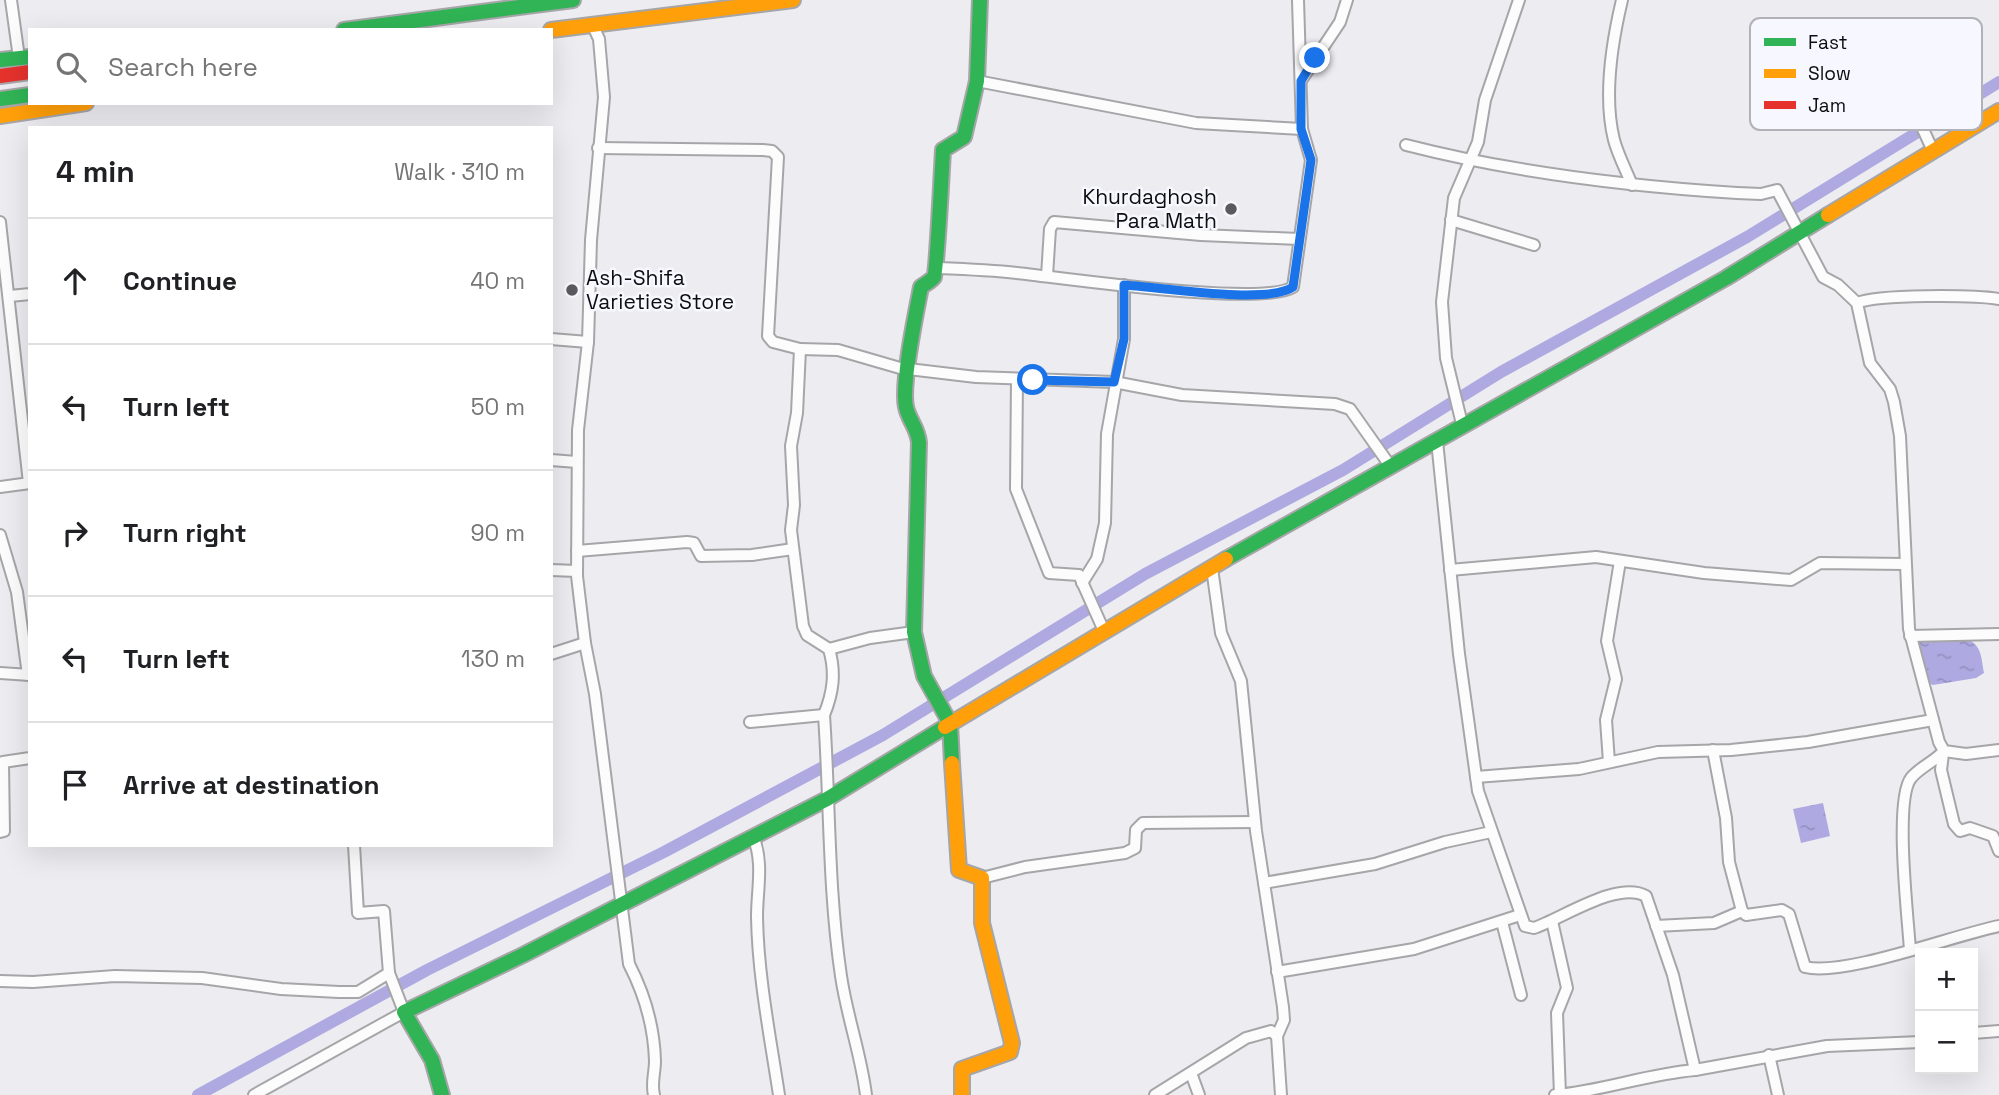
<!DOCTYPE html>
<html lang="en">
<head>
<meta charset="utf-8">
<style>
	body { margin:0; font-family:"Space Grotesk",sans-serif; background:#f6f6f6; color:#202124 }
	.controls { position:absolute; right:21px; bottom:21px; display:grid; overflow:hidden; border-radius:0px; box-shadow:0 7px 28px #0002 }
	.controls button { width:63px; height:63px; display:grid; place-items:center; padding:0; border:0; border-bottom:2px solid #e0e0e0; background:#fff; color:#202124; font:35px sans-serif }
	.stop { position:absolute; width:21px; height:21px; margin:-16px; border:5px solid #1a73e8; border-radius:50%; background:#fff }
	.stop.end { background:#1a73e8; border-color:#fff; box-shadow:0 2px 7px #0008 }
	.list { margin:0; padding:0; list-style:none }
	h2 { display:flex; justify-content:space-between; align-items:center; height:91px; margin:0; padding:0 28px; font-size:30px }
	h2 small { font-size:23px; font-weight:400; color:#757577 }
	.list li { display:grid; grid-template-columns:46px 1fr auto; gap:21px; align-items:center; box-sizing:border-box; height:126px; padding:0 28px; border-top:2px solid #e0e0e0 }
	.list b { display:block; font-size:26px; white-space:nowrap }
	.list em { font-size:23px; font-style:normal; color:#757577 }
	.icon { flex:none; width:38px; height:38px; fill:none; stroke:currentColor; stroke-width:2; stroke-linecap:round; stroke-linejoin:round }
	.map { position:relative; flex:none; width:1999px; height:1095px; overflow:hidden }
	.search { position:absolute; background:#fff; box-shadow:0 7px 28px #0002; left:28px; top:28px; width:525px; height:77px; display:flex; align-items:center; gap:18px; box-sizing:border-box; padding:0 24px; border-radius:0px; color:#757577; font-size:26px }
	.panel { position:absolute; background:#fff; box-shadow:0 7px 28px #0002; left:28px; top:126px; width:525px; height:721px; border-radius:0px }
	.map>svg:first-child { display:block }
	.water { fill:url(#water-ripples) }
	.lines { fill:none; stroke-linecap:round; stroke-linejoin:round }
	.canal { stroke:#aea9e1; stroke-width:12 }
	.street-casing { stroke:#a6a6a9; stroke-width:14 }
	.fast-casing { stroke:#a6a6a9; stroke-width:18 }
	.slow-casing { stroke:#a6a6a9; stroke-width:18 }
	.jam-casing { stroke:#a6a6a9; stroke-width:18 }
	.street { stroke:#fcfcfd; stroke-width:10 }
	.fast { stroke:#30b455; stroke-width:14 }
	.slow { stroke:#ff9f0a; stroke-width:14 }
	.jam { stroke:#e5322d; stroke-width:14 }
	.route { stroke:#1a73e8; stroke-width:9 }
	.poi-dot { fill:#5b5b5f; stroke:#f7f7ff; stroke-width:2.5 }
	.labels { text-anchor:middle; stroke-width:5; stroke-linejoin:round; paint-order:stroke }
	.poi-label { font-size:21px; fill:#0d0d10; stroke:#f7f7ff; text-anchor:end }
	.key { fill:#f7f7ff; stroke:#b1b1b7; stroke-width:2 }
	.key-label { font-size:19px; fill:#0d0d10 }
</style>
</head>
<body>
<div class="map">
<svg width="1999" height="1095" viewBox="0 0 1999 1095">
	<defs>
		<pattern id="water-ripples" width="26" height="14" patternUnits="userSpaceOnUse" patternTransform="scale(1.75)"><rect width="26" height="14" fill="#aea9e1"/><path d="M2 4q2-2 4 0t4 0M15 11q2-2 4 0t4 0" fill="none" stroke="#9490c0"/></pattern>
	</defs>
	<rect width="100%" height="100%" fill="#ececf1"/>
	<!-- water -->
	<g class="water">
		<path d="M1964,638C1982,644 1981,656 1984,673L1976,678L1933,685L1927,682L1917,651L1919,639Z"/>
		<path d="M1823,803L1830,836L1801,843L1793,809Z"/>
	</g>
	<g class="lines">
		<!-- canal -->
		<path class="canal" d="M198,1095L427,970L664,852L883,735L1145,574L1343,470L1501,372L1747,237L1999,82"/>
		<!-- street casing -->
		<g class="street-casing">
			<g id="street">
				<path d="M11,0L19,58"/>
				<path d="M1622,0C1612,42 1603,96 1614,140C1618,155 1626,170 1632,185"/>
				<path d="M592,24L599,39L604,97L591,240L588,342L578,430L577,576L585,643L595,694L629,964C645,995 654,1025 655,1061C655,1073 651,1083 654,1095"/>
				<path d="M1878,64L1908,74L1913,79L1922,127L1933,151"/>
				<path d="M1302,79L1340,22L1347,0"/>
				<path d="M977,81L1196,123L1302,129"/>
				<path d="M1406,145C1515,173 1625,186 1737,193L1761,194L1777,190L1823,277L1838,285L1857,303L1870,363L1890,389L1894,402L1900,436L1909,629L1939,742L1944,751L1966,754L1999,750"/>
				<path d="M598,148L763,150L772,151L778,157L768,336L773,342L800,349L797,413L791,446L794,505L791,530L803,626L807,635L829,649C836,673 833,693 824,715C830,802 828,889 841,976C847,1017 861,1054 866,1095"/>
				<path d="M1451,220L1534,245"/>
				<path d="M0,222L29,483"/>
				<path d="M937,268C963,269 990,270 1017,273C1063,278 1263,307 1293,287L1311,160L1302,129L1298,0"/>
				<path d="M1047,276L1050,229L1054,222L1201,235L1299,239"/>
				<path d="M10,296L30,294"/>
				<path d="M1857,303C1877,294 1975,295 1999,299"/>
				<path d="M551,339L588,342"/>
				<path d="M800,349L838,350L900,368L976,377L1114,382L1182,395L1335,404L1350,409L1391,467"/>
				<path d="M1017,379L1016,489L1049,573L1079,575L1104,631"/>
				<path d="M1462,424L1446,358L1442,302L1454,198L1478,142L1485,100L1519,0"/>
				<path d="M1437,441L1459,654L1478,791L1525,926L1534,928C1563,918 1618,880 1646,896L1673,975L1695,1070L1827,1046L1920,1042"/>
				<path d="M551,460L577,462"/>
				<path d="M0,487L30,483"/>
				<path d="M0,535L17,592L28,675"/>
				<path d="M577,551L687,542L694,543L701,556L752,555L793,549"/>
				<path d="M1212,568L1221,633L1241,681L1256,831L1283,1007L1284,1020L1277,1036L1281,1095"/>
				<path d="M551,570L577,571"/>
				<path d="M1450,570L1596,557L1704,573L1791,580L1820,563L1905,564"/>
				<path d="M1082,583L1097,559L1105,523L1107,434L1124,339V285"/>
				<path d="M1910,636L1999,634"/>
				<path d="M829,649L870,638L914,632"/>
				<path d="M551,654L585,643"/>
				<path d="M0,673L30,675"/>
				<path d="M750,722L824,715"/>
				<path d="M1713,750L1726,818L1729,862L1742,911L1746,915L1782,910L1789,914L1805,967C1844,977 1954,935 1999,926"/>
				<path d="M1943,754L1941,770L1954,824L1960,831L1970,828L1993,836L1999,851"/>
				<path d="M1609,762L1606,720L1616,679L1607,641L1620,561"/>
				<path d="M1476,777L1579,769L1658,752L1731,750L1808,742L1933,720"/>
				<path d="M0,832L4,831L3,762L30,758"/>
				<path d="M753,836C764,863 757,889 757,917C758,976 770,1036 779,1095"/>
				<path d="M982,878L1025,867L1125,853L1135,848L1136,830L1143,823L1255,822"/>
				<path d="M1264,883L1375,864L1445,842L1491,832"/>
				<path d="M1552,921L1567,988L1557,1013L1560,1095"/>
				<path d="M1502,922L1521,995"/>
				<path d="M1656,926L1714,923L1742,911"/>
				<path d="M1910,950C1908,918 1894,800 1911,778C1920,767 1934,762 1944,751"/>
				<path d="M1277,972L1414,949L1520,915"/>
				<path d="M0,981L33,982L115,976L202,978L281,989L339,992H358L389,973"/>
				<path d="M1973,1033L1999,1031"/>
				<path d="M1769,1055L1778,1095"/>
				<path d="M1191,1073L1199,1095"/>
				<path d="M254,1095L404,1012L389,973L384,911L358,913L354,845"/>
				<path d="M1155,1095L1246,1038L1271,1031L1277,1036"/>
				<path d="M1555,1095C1603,1091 1647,1074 1695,1070"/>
			</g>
		</g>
		<!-- fast casing -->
		<g class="fast-casing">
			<g id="fast">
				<path d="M344,30L573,0"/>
				<path d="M0,60L30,57"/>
				<path d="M0,99L30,95"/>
				<path d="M1226,559L1726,278L1828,215"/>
				<path d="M952,763L950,723L924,676L914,632L919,443C918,428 909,421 906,407C901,384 916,313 921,287C925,284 931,281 934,277C937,271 942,167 943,150L964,137L977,81L980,0"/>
				<path d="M442,1095L432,1060L404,1012L523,955L827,799L945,727"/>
			</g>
		</g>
		<!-- slow casing -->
		<g class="slow-casing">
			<g id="slow">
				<path d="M551,30L793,0"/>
				<path d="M0,116L86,103"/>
				<path d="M1828,215L1999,111"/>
				<path d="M945,727L1226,559"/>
				<path d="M952,763L959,870L982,878V923L1012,1043L1010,1052L962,1069V1095"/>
			</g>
		</g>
		<!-- jam casing -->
		<g class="jam-casing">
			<path id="jam" d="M0,76L30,72"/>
		</g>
		<!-- street -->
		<use href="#street" class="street"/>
		<!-- fast -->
		<use href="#fast" class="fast"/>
		<!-- slow -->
		<use href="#slow" class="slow"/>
		<!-- jam -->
		<use href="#jam" class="jam"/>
	</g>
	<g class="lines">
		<!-- route -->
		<path class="route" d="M1033,380L1114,382L1124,339V285C1159,287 1267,305 1293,287L1311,160L1301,129V81L1315,58"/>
	</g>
	<!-- markers -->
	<g class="poi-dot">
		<circle cx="1231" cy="209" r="7"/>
		<circle cx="572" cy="290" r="7"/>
	</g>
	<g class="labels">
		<!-- poi labels -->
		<g class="poi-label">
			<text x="1217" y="204">Khurdaghosh<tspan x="1217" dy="24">Para Math</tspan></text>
			<text x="586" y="285" text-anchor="start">Ash-Shifa<tspan x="586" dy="24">Varieties Store</tspan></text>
		</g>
	</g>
	<!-- legend -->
	<rect x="1750" y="18" width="232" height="112" rx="10" class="key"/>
	<rect x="1764" y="38" width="32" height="8" fill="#30b455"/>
	<rect x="1764" y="69" width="32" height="9" fill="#ff9f0a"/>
	<rect x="1764" y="101" width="32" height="8" fill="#e5322d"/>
	<g class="key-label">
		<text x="1808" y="49">Fast</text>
		<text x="1808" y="80">Slow</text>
		<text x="1808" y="112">Jam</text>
	</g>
</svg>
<div class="controls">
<button>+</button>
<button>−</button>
</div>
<div class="stop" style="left:1033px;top:380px"></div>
<div class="stop end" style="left:1315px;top:58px"></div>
<div class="search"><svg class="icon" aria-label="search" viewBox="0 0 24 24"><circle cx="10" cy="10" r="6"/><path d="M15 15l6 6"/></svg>Search here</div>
<section class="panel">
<h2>4 min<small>Walk · 310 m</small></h2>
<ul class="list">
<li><svg class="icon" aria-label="ahead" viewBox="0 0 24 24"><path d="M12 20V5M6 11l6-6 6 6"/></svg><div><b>Continue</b></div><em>40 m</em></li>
<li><svg class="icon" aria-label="left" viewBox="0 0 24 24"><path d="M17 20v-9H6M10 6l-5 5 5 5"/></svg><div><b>Turn left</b></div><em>50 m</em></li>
<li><svg class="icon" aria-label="right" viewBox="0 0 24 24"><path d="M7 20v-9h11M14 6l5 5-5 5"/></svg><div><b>Turn right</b></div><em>90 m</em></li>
<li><svg class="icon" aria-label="left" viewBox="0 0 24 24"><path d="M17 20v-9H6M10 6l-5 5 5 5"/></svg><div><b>Turn left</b></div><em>130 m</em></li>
<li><svg class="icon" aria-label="arrive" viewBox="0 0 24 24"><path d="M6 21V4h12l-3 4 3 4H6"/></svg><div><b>Arrive at destination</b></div></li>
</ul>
</section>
</div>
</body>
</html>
